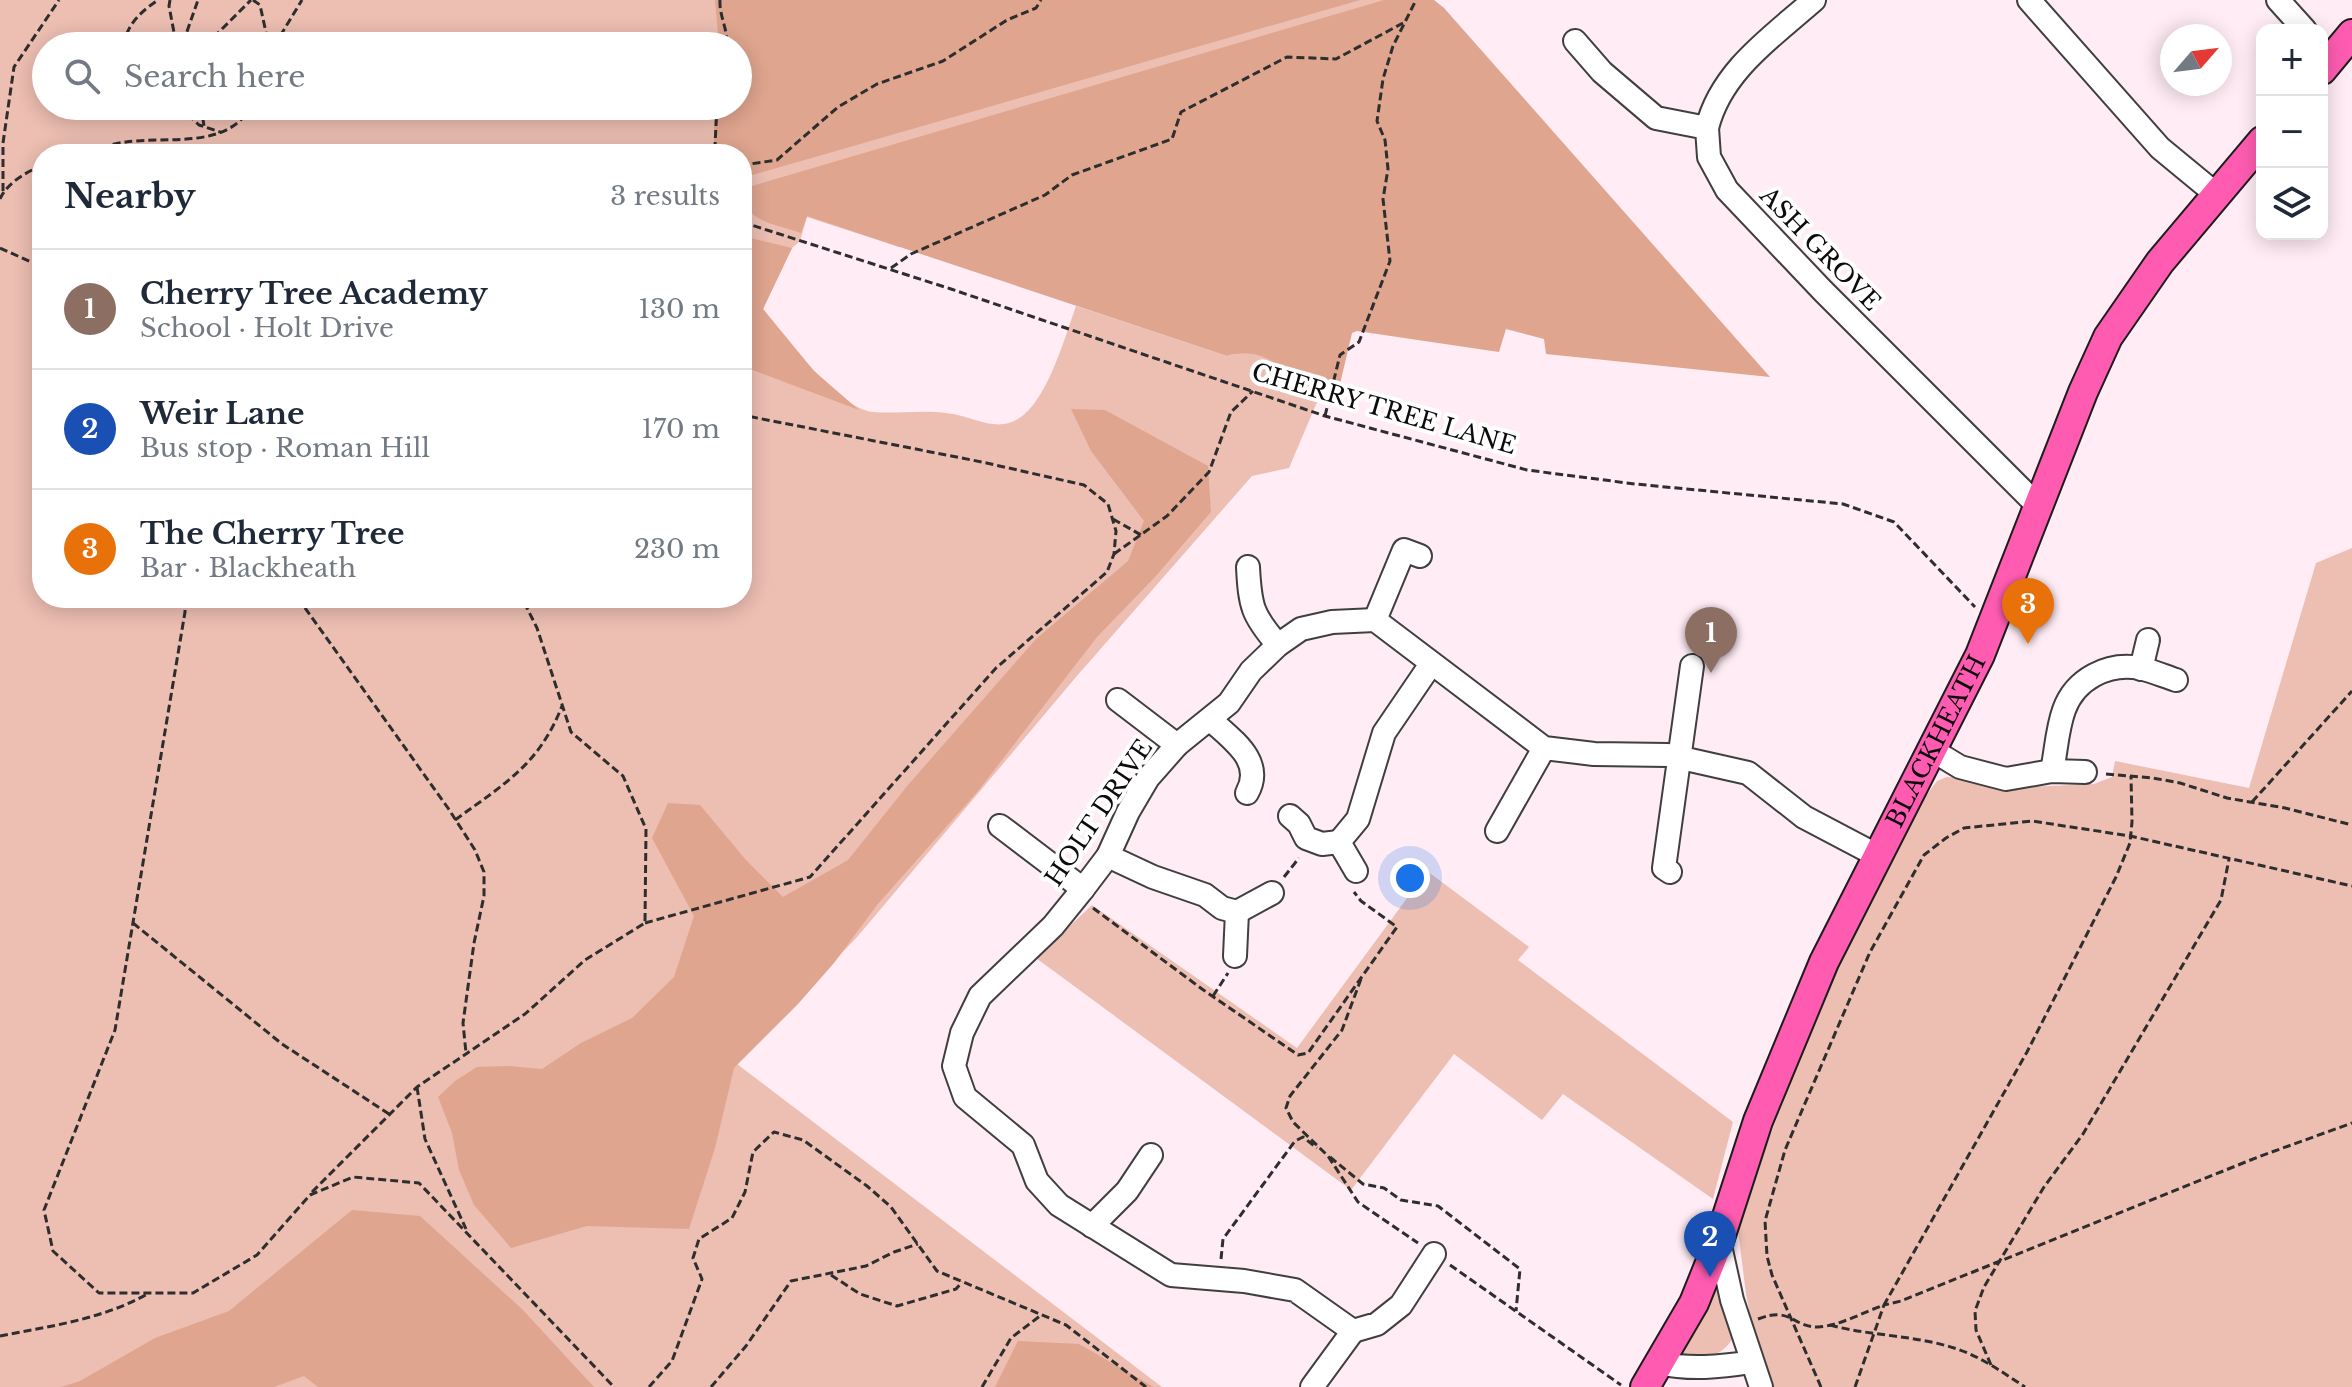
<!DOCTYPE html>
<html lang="en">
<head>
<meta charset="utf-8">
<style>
	body { margin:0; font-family:"Libre Baskerville",serif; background:#f2f2f3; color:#1f2937 }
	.controls { position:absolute; right:24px; top:24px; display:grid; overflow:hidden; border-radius:16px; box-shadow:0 4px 20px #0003 }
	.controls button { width:72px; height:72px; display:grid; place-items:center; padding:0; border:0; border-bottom:2px solid #e0e1e3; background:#fff; color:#1f2937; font:40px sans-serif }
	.compass { position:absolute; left:2160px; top:24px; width:72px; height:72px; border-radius:50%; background:#fff; box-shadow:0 4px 20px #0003; rotate:62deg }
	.you { position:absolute; left:1410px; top:878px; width:28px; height:28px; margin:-20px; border:6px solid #fff; border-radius:50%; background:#1a73e8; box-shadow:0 0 0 12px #1a73e833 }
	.badge { display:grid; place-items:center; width:52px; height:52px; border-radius:50%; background:#0f766e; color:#fff; font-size:26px; font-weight:700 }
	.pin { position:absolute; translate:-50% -66px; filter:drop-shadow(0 2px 4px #0008) }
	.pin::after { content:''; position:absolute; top:42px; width:28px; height:24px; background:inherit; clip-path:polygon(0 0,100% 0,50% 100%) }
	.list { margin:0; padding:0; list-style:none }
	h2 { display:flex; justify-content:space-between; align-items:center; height:104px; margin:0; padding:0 32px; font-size:34px }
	h2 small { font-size:26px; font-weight:400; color:#747a83 }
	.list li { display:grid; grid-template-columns:52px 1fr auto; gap:24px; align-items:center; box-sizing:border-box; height:120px; padding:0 32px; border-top:2px solid #e0e1e3 }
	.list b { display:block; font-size:30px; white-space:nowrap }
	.list p { margin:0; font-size:26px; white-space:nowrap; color:#747a83 }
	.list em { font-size:26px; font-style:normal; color:#747a83 }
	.icon { flex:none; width:44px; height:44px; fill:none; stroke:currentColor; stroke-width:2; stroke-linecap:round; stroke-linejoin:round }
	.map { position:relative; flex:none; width:2352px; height:1387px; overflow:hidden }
	.search { position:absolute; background:#fff; box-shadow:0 4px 20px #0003; left:32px; top:32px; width:720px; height:88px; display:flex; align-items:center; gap:20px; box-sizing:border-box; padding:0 28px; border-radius:44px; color:#747a83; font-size:30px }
	.panel { position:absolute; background:#fff; box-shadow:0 4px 20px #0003; left:32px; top:144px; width:720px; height:464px; border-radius:32px }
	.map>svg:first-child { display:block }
	.green { fill:#edbeb2; fill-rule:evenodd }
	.forest { fill:#dfa58f }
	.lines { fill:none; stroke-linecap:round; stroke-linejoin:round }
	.minor-casing { stroke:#3f3f3f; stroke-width:26 }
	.major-casing { stroke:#1d1d1d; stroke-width:32 }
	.path { stroke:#2e2e2e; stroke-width:3; stroke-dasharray:8 4; stroke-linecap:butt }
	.minor { stroke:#fff; stroke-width:22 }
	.major { stroke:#ff5cb1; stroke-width:28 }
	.labels { text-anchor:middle; stroke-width:8; stroke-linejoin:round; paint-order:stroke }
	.street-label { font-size:24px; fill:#0c0c0c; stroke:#fff }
</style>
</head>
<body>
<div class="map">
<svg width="2352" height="1387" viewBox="0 0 2352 1387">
	<rect width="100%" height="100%" fill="#ffecf5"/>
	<!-- green -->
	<g class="green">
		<path d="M0,0H1410L899,247L807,217L800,241L792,248L763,309C786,337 837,408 873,412C899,414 927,409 953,414C975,418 997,432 1018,419C1047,402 1065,337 1076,306L1227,356C1233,355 1240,352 1246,352C1270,353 1305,374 1323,388L1289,468L1252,476L1076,677L858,936L737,1064L1162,1387H0ZM46,46H738V106H46ZM42,154H742V598H42Z"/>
		<path d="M2352,548V1387H1764L1746,1294L1737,1222L1834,969L1882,882L1919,805L1937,781L1947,777L1966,778L2006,788L2094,784L2112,777L2115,761L2249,788L2316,563Z"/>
		<path d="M1427,871L1529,947L1518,960L1733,1122L1713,1199L1563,1094L1542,1120L1454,1054L1351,1190L1036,958L1092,905L1297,1048Z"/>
		<path d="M1717,1274L1734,1336C1722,1358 1705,1358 1683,1359L1678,1354L1687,1343Z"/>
	</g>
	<!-- forest -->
	<g class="forest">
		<path d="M715,0H1360L742,178V154H714V106H738V46H719Z"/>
		<path d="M1384,0H1434L1444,8L1770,377L1546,354L1544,339L1506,329L1499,352L1357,331L1352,333L1340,384C1296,402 1280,340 1227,356L807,216L801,233C774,223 742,222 742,189Z"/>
		<path d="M742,236L792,248L763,309L814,371L859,410L742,366Z"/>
		<path d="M1071,409L1105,410L1208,466L1211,512L1155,577L1097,637L978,791L877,905L834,963L798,1004L734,1068L715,1148L689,1229L587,1226L511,1248L474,1205L459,1170L452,1133L438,1097L455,1081L477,1067L507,1066L542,1069L581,1043L632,1018L674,977L694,916L652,838L668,803L700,805L746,860L783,897L848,860L908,785L1036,639L1128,561L1144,521L1091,451Z"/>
		<path d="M352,1210L420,1216L523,1310L594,1387H318L304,1376L274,1387H61L80,1381L155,1338L229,1311Z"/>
		<path d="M1018,1341L1079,1344L1154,1387H995Z"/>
	</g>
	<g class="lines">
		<!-- minor casing -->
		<g class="minor-casing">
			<g id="minor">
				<path d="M2029,0L2160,148L2217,195"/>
				<path d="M2278,0L2305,30"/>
				<path d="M1575,41L1602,72L1656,118L1707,128L1709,157L1727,190L1823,291L2039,507"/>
				<path d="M1707,128C1721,71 1772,37 1814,0"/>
				<path d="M1248,567C1250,606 1252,615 1278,645"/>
				<path d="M1375,620L1404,550L1420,556"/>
				<path d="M2141,669L2148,640"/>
				<path d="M1118,700L1177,745"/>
				<path d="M1211,720C1232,740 1265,761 1247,793"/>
				<path d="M1932,750L1960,767L2006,779L2052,771L2085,772"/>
				<path d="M2052,771C2056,752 2057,729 2064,710C2075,679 2108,662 2140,668C2152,671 2164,676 2176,680"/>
				<path d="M1290,816L1299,824L1306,838L1322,844L1339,842"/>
				<path d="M1000,826L1083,889"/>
				<path d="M1497,831L1544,748"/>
				<path d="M1108,856L1153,877L1205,895L1222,908L1237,912L1272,893"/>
				<path d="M1356,871L1339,842L1358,819L1384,733L1431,664"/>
				<path d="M1670,872L1664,868L1692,666"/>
				<path d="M1235,956L1237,912"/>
				<path d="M1092,1226L1127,1191L1151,1155"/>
				<path d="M1719,1241L1732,1300L1761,1387"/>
				<path d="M1434,1254L1401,1305L1377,1324L1353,1331L1295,1290L1244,1281L1171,1275L1059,1205L1037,1181L1023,1145L965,1097L954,1066L962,1033L980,996L1053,926L1083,889L1108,856L1128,812L1148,778L1177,745L1229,703L1251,671L1278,645L1301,629L1332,622L1375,620L1544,748L1594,754L1668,755L1748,773L1804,817L1878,856"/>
				<path d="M1659,1363C1690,1370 1720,1367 1751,1362"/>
				<path d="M1312,1387L1353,1331"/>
			</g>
		</g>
		<!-- major casing -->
		<g class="major-casing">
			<g id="major">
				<path d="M2322,70L2352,34"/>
				<path id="s1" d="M1645,1387L1694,1303L1719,1241L1758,1121L1824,962L1980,655L2083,392L2108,337L2160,262L2262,141"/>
			</g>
		</g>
		<!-- path -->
		<g class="path">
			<path d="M170,0L169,6L176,43"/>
			<path d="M253,0L260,5L269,46"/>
			<path d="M720,0C719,17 729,30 726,46"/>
			<path d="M183,43L198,0"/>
			<path d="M125,46C124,26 143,10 158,0"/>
			<path d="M170,46L176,43L186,46"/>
			<path d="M205,46L251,0"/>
			<path d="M274,46L302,0"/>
			<path d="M179,106L199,125L220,132"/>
			<path d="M201,106L204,126"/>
			<path d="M717,106L715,145L718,154"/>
			<path d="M78,154C94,150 110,144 126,142C167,136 228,150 251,106"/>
			<path d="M742,169L750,164L777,160L838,107L877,84L943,61L1007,20L1036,8L1041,0"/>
			<path d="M3,191V143L14,67L59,0"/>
			<path d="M0,199C6,184 27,171 42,166"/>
			<path d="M742,222L951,289L1325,416L1527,470L1635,484L1843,504L1894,522L1975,607"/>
			<path d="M0,248L42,267"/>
			<path d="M891,268L911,254L1045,195L1072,175L1172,139L1181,112L1287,57L1336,59L1403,23"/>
			<path d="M1325,416L1340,355L1359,342L1390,261L1383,199L1388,169L1385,140L1377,121L1383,79L1393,46L1416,0"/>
			<path d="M1113,519L1141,535"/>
			<path d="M1114,554L1167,516L1209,472L1231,412L1253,391"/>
			<path d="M185,598V612L115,1030L44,1210L53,1251L99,1293H193L257,1255L310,1195L353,1177L419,1183L614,1387"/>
			<path d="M298,598L448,808L475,850L484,872V896L474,943L463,1023L466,1053"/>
			<path d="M2106,774L2153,778L2180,783L2227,798L2285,808L2352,825"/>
			<path d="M2252,802L2352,691"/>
			<path d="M455,820C504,784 539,765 562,706"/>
			<path d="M1284,877L1299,858"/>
			<path d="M1093,908L1202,989L1298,1055L1308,1053L1397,927L1361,901L1354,892"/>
			<path d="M133,923L282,1044L389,1114"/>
			<path d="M645,923L810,877L996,668L1107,572L1114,554L1116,531L1108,504L1084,485L982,462L742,415"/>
			<path d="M1361,979L1342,1030L1290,1096L1286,1108L1293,1122L1328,1156L1358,1202L1418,1243"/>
			<path d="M1213,996L1228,973"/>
			<path d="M417,1087L425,1139L466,1229"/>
			<path d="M1330,1157L1363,1184L1384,1188L1401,1200L1438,1206L1520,1269L1516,1311"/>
			<path d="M312,1192L417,1087L525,1014L585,960L645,923L646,829L623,776L571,732L537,628L522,598"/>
			<path d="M1221,1259L1223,1239L1295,1141L1303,1137L1317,1148"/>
			<path d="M1450,1265L1621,1385"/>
			<path d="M831,1275L860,1294L897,1306L956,1289L962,1282"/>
			<path d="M1758,1319C1791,1306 1792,1327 1818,1327C1839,1326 1864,1312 1884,1305L2027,1052L2116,877L2130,843L2132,822L2131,776"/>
			<path d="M1830,1325C1870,1336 1914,1335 1954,1348C1980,1356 2002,1372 2025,1387"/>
			<path d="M0,1336C51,1326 104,1319 149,1293"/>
			<path d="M1991,1365L1976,1330L1975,1311L1984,1287L2044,1187L2083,1134L2221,900L2229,859"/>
			<path d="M649,1387L672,1361L702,1279L693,1258L699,1239L732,1218L745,1192L753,1152L774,1132L803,1140L867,1186L891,1207L937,1271L1066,1325L1146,1387"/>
			<path d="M711,1387L746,1346L791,1281L866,1266L894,1252L918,1244"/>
			<path d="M982,1387L1011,1338L1040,1316"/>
			<path d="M1821,1387L1772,1275L1767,1256L1765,1221L1785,1150L1870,952L1924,855L1946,838L1964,828L2032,821L2130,836L2352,886"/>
			<path d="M1855,1387L1884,1305L1901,1301L2258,1157L2352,1123"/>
		</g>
		<!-- minor -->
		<use href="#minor" class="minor"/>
		<!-- major -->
		<use href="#major" class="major"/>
	</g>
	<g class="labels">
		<!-- street labels -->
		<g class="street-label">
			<text transform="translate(1820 249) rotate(46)" y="8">ASH GROVE</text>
			<text transform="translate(1384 409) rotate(16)" y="8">CHERRY TREE LANE</text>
			<text dy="8" stroke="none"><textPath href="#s1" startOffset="710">BLACKHEATH</textPath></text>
			<text transform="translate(1099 813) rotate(-56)" y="8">HOLT DRIVE</text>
		</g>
	</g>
</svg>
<div class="controls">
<button>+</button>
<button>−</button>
<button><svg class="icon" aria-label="layers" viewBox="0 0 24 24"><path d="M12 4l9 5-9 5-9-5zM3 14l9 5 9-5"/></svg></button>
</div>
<svg class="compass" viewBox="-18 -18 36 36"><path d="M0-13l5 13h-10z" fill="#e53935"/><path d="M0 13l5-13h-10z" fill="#747a83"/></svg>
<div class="you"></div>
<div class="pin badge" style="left:1711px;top:673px;background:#8d6e63">1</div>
<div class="pin badge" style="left:1710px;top:1277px;background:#1a4fb4">2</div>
<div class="pin badge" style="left:2028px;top:644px;background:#e8710a">3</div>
<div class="search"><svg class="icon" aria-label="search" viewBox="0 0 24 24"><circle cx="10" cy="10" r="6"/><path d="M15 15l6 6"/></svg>Search here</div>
<section class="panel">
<h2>Nearby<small>3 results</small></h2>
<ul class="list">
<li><span class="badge" style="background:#8d6e63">1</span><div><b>Cherry Tree Academy</b><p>School · Holt Drive</p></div><em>130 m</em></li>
<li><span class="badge" style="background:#1a4fb4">2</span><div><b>Weir Lane</b><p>Bus stop · Roman Hill</p></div><em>170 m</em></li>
<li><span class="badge" style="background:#e8710a">3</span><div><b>The Cherry Tree</b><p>Bar · Blackheath</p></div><em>230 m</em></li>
</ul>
</section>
</div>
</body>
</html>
